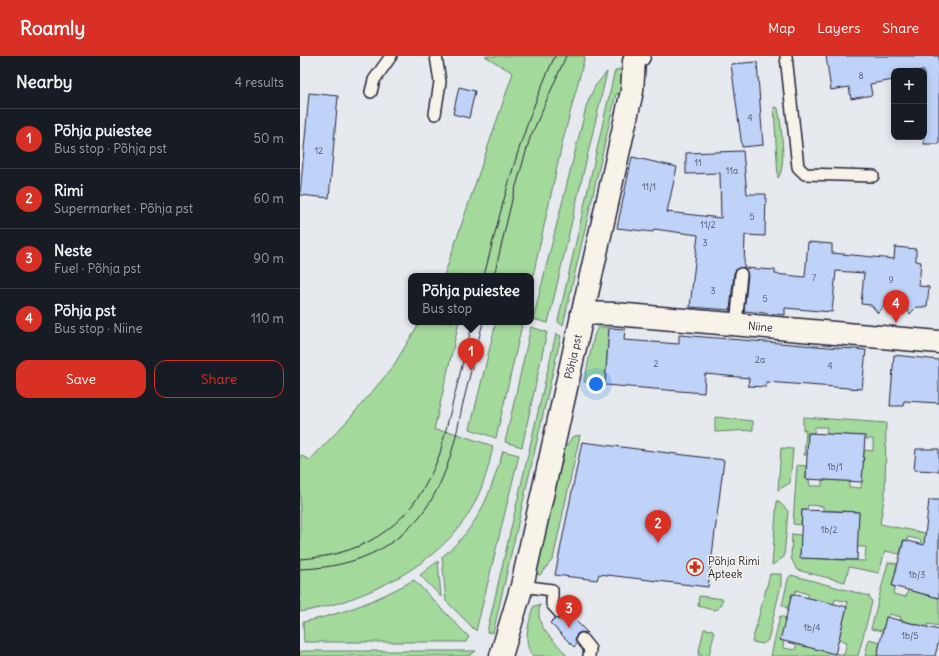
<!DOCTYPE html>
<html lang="en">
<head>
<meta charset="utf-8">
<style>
	body { margin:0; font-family:Delius,sans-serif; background:#242831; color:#f1f3f6 }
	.controls { position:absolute; right:12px; top:12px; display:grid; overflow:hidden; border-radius:8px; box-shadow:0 2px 10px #0003 }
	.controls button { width:36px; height:36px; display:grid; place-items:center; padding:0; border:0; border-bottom:1px solid #363941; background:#171b24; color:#f1f3f6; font:20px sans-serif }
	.you { position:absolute; left:296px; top:328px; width:14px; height:14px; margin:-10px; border:3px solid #fff; border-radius:50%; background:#1a73e8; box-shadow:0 0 0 6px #1a73e833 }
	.badge { display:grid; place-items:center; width:26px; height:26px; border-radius:50%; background:#d93025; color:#fff; font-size:13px; font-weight:700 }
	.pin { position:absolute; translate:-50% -33px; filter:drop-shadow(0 1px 2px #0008) }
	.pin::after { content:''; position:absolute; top:21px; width:14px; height:12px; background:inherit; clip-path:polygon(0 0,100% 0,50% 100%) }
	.popup { position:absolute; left:108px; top:217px; width:126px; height:52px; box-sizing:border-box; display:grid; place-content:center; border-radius:8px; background:#171b24; filter:drop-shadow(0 1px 3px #0005); font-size:13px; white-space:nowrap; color:#9ea1a6 }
	.popup b { font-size:15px; color:#f1f3f6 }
	.popup::after { content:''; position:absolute; left:50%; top:100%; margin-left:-8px; border:8px solid transparent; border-top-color:#171b24 }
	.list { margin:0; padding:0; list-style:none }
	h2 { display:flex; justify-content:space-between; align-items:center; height:52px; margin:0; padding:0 16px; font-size:17px }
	h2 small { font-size:13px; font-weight:400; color:#9ea1a6 }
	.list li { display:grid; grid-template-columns:26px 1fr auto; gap:12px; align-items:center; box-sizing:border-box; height:60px; padding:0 16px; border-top:1px solid #363941 }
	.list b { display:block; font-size:15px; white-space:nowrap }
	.list p { margin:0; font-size:13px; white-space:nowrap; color:#9ea1a6 }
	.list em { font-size:13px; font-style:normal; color:#9ea1a6 }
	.actions { display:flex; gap:8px; padding:12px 16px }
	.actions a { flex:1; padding:9px 0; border:1px solid #d93025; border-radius:12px; text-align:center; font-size:14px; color:#d93025 }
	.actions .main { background:#d93025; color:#fff }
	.map { position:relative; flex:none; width:639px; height:600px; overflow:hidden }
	header { display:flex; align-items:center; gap:24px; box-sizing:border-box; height:56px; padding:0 20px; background:#d93025; color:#fff }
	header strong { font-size:19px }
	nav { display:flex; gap:22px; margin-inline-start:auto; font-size:14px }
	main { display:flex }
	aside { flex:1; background:#171b24 }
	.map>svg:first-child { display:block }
	.green { fill:#a4d99c; stroke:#637e6c }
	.building { fill:#bfd3f8; stroke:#22223b }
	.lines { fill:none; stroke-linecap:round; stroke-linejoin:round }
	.lane-casing { stroke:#22223b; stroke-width:14 }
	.secondary-casing { stroke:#22223b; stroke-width:25 }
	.lane { stroke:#f7f3e8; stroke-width:11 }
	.secondary { stroke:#f7f3e8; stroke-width:22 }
	.tram { stroke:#22223b; stroke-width:1 }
	.labels { text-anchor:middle; stroke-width:3; stroke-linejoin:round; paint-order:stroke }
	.number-label { font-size:9px; fill:#494e6a }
	.street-label { font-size:11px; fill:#22223b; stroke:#f7f3e8 }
	.poi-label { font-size:11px; fill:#22223b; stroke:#f7f3e8; text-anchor:start }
</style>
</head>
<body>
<header>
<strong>Roamly</strong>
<nav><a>Map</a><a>Layers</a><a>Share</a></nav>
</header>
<main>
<aside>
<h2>Nearby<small>4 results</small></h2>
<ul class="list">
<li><span class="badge">1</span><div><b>Põhja puiestee</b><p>Bus stop · Põhja pst</p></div><em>50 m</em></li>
<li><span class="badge">2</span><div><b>Rimi</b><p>Supermarket · Põhja pst</p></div><em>60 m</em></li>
<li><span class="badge">3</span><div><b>Neste</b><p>Fuel · Põhja pst</p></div><em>90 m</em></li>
<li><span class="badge">4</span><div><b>Põhja pst</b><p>Bus stop · Niine</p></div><em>110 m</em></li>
</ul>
<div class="actions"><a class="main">Save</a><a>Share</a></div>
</aside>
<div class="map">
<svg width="639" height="600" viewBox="0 0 639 600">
	<rect width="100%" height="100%" fill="#e6e9ed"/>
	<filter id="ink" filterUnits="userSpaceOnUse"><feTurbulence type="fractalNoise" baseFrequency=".025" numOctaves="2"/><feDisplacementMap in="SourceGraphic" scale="8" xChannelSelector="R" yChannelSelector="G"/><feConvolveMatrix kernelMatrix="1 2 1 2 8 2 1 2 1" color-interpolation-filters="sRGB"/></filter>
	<g filter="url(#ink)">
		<!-- green -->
		<g class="green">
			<path d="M185,0H285L263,84L231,229V220H144L213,17Z"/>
			<path d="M320,13L323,20L322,39L316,38L263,269L259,267L258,265L314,18L316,14Z"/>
			<path d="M307,16L248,267L233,263L287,48L295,30Z"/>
			<path d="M474,51L478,52C481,67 487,111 478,122Z"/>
			<path d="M120,266H159L134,374L151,376L193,390C189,411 183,431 173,450C142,509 62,546 0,556V399L10,404L49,363L92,312Z"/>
			<path d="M196,266H211L222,269L196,382L170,373Z"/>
			<path d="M231,271L247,276L222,391L205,386Z"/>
			<path d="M298,271L309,272L305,329L284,326L294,280Z"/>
			<path d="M256,278L261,280L193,577L187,576Z"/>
			<path d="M415,361L453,365V374L415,376Z"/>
			<path d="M503,361L586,367L585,437L580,468L639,480V492L620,488L621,484L608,481L607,485L603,484L600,498L585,495L579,517L549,511L545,526L497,514L491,502L492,478L501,479L500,502L565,505L566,491H557L559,456L523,454V450L508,449L507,454H502L501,469L493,468L497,409L506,410V423H509L510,430H522V424L549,425V431L561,432L564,394L573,395V383H564V380L526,378L527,371H515L514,377H508L507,399H504L506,374H503Z"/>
			<path d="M280,379L253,503L240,519H238L236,515L263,396L272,381Z"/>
			<path d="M481,392L493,393L490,427L478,434Z"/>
			<path d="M203,395L219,399L176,575L146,545L142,501C180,469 189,440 203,395Z"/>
			<path d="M477,444L488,455L484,501L472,509Z"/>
			<path d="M138,505L141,541L120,519Z"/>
			<path d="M588,506L597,508L592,530L595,531L593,538L606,541L608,534L639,542V574V570L628,568L627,571L600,564L601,561L590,558L589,562L586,561L583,575L571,573Z"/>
			<path d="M470,518H481V529L468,584L463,588L452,586Z"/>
			<path d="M491,519L569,540L572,546L558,600H471L480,560L486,562L483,592L495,594L497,588L544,599L547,586L539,583L548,546L535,543L534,548L508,542V538L496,534L495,538H492L488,552L482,550L488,523Z"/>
			<path d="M114,524L169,581L166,586H4L3,566C46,557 75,545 114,524Z"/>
			<path d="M399,540L423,543L418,553L413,554L398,550Z"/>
			<path d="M240,549C234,573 255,583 267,600H233C222,587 229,569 232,554L234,550Z"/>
			<path d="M404,573L413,574L414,578L409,600L398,599Z"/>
			<path d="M569,583L580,586L577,600H565Z"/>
			<path d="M0,595H176L169,600H0Z"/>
		</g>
		<!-- building -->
		<g class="building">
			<path d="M526,0H639V88H624V15H594V24L570,28L572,39L551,43L549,31L531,34Z"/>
			<path d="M457,6L463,89L442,91L431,8Z"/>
			<path d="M159,31L175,35L169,62L153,58Z"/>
			<path d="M9,37L38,40L29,142L0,139Z"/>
			<path d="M443,95L447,138H466L465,180L445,179L444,212H438L434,217L430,254L390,251L398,179L354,173L353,176L317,172L332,101L377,111L367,156L421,162L420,117L386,118V97Z"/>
			<path d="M508,186L532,188V197L594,203L595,191L616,193V205L621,206L619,230L629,231L627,251H616L610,258L604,250L585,249L578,257L571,249L561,248L564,217L536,215L532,256L485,252V259L444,255L448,219L444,212L475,214V218L505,221Z"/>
			<path d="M309,272L325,273L324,284L379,288V279L566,294L562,333L466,326V331L448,330L449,322L405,318L404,337L305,329Z"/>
			<path d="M594,299L639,304V347L604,345L603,350H590Z"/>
			<path d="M508,377L565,380L562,426L506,423Z"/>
			<path d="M282,386L424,404L408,531L299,518L297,524L255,519Z"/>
			<path d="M616,393H639V415L614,414Z"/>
			<path d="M629,444H639V542L592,530L604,484L624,489Z"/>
			<path d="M502,454L559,456L557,504L500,502Z"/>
			<path d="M492,538L547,551L535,598L480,584Z"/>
			<path d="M266,555L288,577L281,576L277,578L275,584L277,588L274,591L250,567L255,562L261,564L264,562Z"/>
			<path d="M586,561L639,574V584L635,600H577Z"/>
		</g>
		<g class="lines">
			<!-- lane casing -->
			<g class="lane-casing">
				<g id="lane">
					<path d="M486,0L498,111L505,118L573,120"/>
					<path d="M71,36L74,24L91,0"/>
					<path d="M135,58L140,26L136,0"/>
					<path d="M436,269L441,218"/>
					<path d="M222,530L252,534V548L260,557"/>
					<path d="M282,583L290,593L289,600"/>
				</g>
			</g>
			<!-- secondary casing -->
			<g class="secondary-casing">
				<g id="secondary">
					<path id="s1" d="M282,257L315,258L639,286"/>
					<path id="s2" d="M201,600L222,530L332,35L334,5L339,0"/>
				</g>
			</g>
			<!-- lane -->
			<use href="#lane" class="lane"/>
			<!-- secondary -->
			<use href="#secondary" class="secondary"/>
			<!-- tram -->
			<g class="tram">
				<path d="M184,220C203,145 222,70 255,0"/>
				<path d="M194,220L212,144L230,82L266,0"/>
				<path d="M0,503C71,499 116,464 140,397L173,266"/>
				<path d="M0,513C71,511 123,479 147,410C154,391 158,371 162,351C169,323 176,294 183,266"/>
			</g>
		</g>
	</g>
	<!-- icons -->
	<defs>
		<g id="pharmacy-ring" transform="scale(0.9)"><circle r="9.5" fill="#f7f3e8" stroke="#c8321e" stroke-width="1.5"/><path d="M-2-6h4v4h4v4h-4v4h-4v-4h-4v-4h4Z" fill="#c8321e"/></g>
	</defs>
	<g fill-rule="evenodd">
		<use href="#pharmacy-ring" x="395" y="511"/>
	</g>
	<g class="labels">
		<!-- number labels -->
		<g class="number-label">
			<text x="561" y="23">8</text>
			<text x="450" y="65">4</text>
			<text x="19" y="98">12</text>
			<text x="398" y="110">11</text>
			<text x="432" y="118">11a</text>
			<text x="349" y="134">11/1</text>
			<text x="452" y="164">5</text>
			<text x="408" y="172">11/2</text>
			<text x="405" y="190">3</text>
			<text x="514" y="225">7</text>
			<text x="591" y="227">9</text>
			<text x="413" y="238">3</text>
			<text x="465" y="246">5</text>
			<text x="460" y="307">2a</text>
			<text x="356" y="311">2</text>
			<text x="530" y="313">4</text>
			<text x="535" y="414">1b/1</text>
			<text x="529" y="477">1b/2</text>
			<text x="617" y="522">1b/3</text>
			<text x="512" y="575">1b/4</text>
			<text x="610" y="583">1b/5</text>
		</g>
		<!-- street labels -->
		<g class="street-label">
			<text dy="4" stroke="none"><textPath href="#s1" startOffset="179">Niine</textPath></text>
			<text dy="4" stroke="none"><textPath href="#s2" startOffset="308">Põhja pst</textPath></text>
		</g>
		<!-- poi labels -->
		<g class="poi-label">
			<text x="408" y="509">Põhja Rimi<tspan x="408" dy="13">Apteek</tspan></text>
		</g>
	</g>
</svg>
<div class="controls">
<button>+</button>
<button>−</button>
</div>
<div class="you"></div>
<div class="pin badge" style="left:171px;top:315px">1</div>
<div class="popup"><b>Põhja puiestee</b>Bus stop</div>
<div class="pin badge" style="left:358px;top:487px">2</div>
<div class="pin badge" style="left:269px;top:572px">3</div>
<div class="pin badge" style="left:596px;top:267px">4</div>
</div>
</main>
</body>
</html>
